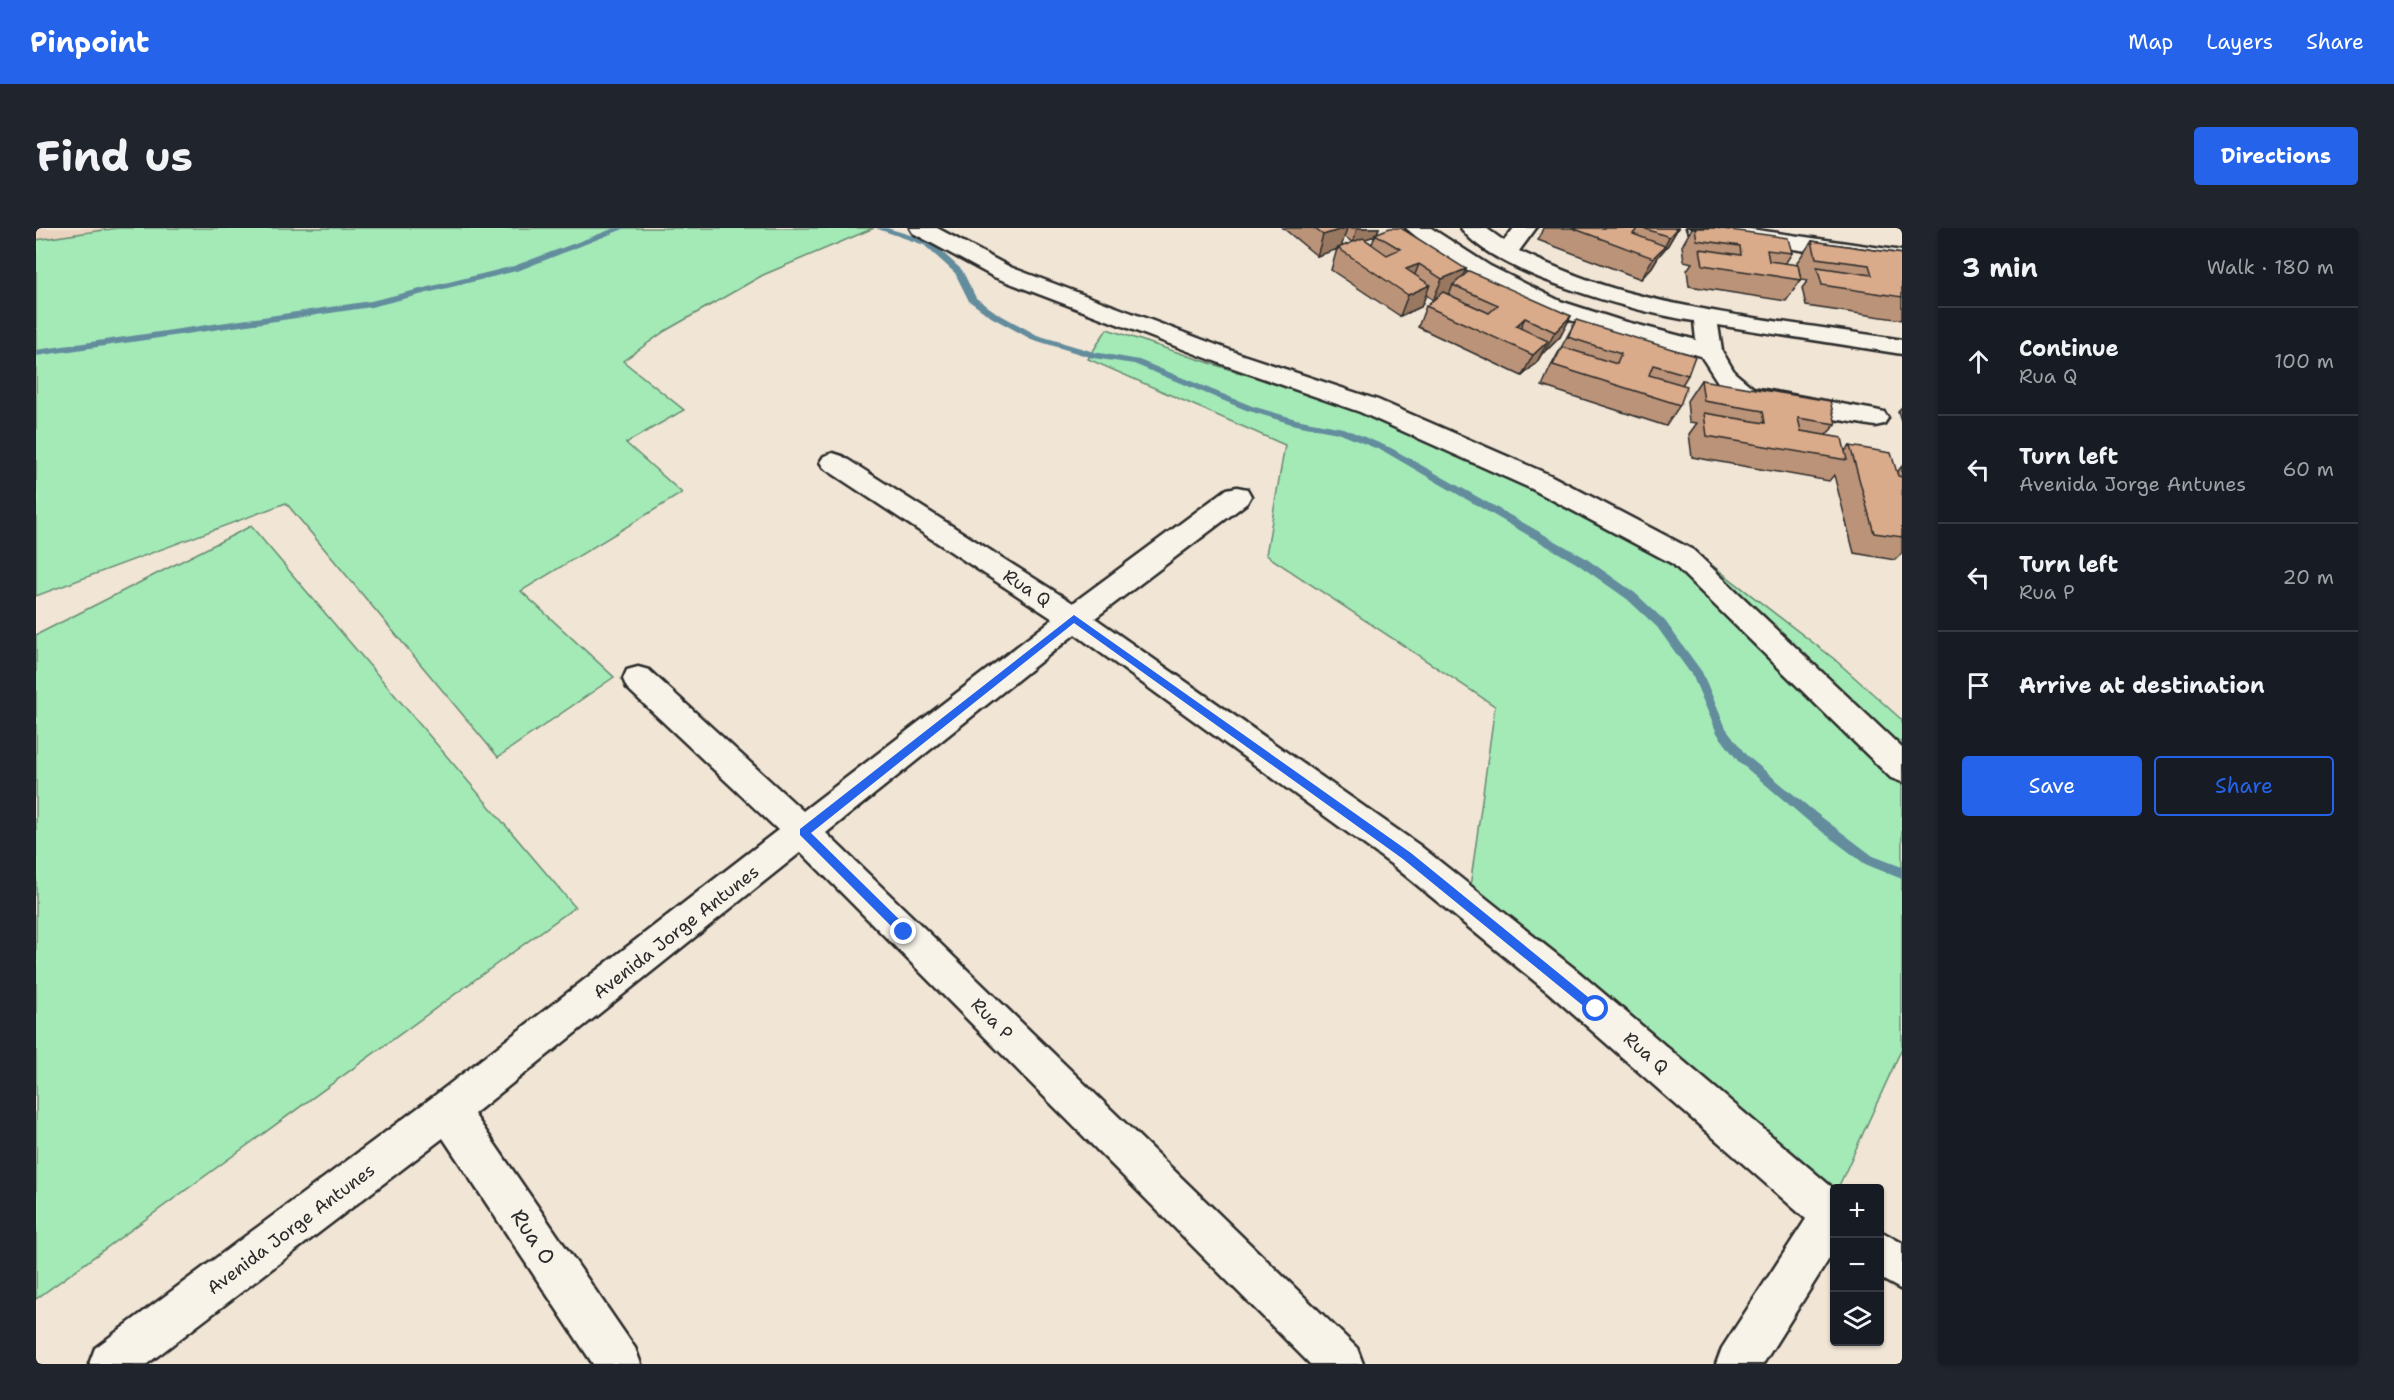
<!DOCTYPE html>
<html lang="en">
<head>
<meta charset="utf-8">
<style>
	body { margin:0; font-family:"Shantell Sans",sans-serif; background:#20242c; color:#f1f3f6 }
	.controls { position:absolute; right:18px; bottom:18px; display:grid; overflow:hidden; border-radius:6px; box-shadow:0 2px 4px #0004 }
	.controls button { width:54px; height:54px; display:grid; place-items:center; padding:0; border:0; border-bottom:2px solid #363941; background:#171b24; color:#f1f3f6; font:30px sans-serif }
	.stop { position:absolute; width:18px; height:18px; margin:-14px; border:4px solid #2563eb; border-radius:50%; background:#fff }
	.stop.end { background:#2563eb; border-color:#fff; box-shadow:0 2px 6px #0008 }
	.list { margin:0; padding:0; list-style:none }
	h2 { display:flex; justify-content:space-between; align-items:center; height:78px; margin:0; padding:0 24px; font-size:26px }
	h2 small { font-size:20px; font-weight:400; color:#9ea1a6 }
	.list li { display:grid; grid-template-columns:39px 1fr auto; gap:18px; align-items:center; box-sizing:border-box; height:108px; padding:0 24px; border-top:2px solid #363941 }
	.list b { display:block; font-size:22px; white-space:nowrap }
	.list p { margin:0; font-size:20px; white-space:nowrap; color:#9ea1a6 }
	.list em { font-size:20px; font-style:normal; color:#9ea1a6 }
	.actions { display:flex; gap:12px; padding:18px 24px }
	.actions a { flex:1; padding:14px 0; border:2px solid #2563eb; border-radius:6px; text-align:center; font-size:21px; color:#2563eb }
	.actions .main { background:#2563eb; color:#fff }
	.icon { flex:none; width:33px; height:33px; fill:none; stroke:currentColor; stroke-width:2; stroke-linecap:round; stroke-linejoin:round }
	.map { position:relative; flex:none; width:1866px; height:1136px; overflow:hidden; border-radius:6px }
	header { display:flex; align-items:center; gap:36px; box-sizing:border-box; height:84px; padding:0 30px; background:#2563eb; color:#fff }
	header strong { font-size:28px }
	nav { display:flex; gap:33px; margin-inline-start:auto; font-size:21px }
	.intro { display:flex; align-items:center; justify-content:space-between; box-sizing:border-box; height:144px; padding:0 36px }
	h1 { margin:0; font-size:42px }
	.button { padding:15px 27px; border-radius:6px; background:#2563eb; color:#fff; font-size:21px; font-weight:700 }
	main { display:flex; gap:36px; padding:0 36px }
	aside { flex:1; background:#171b24; border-radius:6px; box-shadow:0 2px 4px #0004 }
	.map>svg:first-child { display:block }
	.built { fill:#ead4bf }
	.green { fill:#a3eab7; stroke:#678a71; stroke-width:1.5 }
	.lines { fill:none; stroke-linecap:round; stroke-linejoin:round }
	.stream { fill:#638c9d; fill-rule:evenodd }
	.minor-casing { stroke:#2b2b2b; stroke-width:5 }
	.minor { fill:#f7f3e8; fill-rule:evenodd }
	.wall { fill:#bb9378; stroke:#2b2b2b; stroke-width:1.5; fill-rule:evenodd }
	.shaded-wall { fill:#987861; stroke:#2b2b2b; stroke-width:1.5 }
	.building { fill:#d9ab8b; stroke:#2b2b2b; stroke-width:1.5 }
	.route { fill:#2563eb }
	.labels { text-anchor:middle; stroke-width:5; stroke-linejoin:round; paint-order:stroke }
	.street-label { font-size:18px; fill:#2b2b2b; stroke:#f7f3e8 }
	.near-street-label { font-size:21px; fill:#2b2b2b; stroke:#f7f3e8 }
</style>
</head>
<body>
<header>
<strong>Pinpoint</strong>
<nav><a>Map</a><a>Layers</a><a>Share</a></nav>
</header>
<div class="intro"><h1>Find us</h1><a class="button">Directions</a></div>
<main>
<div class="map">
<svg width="1866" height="1136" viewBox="0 0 1866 1136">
	<rect width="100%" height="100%" fill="#f1e5d5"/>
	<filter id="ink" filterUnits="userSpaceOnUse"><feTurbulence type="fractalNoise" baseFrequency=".0167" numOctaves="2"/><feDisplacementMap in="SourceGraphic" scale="12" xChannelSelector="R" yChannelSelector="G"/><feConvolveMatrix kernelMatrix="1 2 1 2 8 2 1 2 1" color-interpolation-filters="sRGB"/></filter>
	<g filter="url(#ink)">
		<!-- built -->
		<path class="built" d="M0,0H82L0,12Z"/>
		<!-- green -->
		<g class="green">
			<path d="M82,0H838L727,47L629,103L587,133L648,182L590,215L646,265L485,363L578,449L462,529L250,275L0,368V12Z"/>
			<path d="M1071,101L1201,144L1427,208L1651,318L1797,430L1866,492V820L1802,960H1798L1797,971L1430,688L1459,478L1230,327L1249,217L1052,131Z"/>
			<path d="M215,298L539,679L0,1071V407Z"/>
		</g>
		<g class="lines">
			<!-- stream -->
			<g class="stream">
				<path d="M579,0H590L484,42L335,79L0,128V122L335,73L478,38Z"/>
				<path d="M839,0H851L894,13L926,42L940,70L961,85L1001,107L1058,124L1103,132L1216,178L1260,191L1307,200L1355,220L1548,329L1599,365L1629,393L1666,444L1690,500L1710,527L1780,585L1837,628L1866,639V651L1829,636L1772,593L1702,533L1681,505L1657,449L1621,399L1591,371L1540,335L1349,224L1302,205L1259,197L1210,182L1098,136L1057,130L995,111L955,89L933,73L919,45L888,17Z"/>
			</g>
			<!-- minor casing -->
			<g class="minor-casing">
				<g id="minor">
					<path d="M874,0H901L974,39L1207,127L1342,172L1514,247L1657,322L1866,520V554L1855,550L1637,336L1496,261L1324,184L1189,137L958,49L877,5Z"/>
					<path d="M1370,0H1395L1454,38L1524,73L1583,92L1660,112L1658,93C1603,85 1457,46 1425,0H1450L1468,13L1478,0H1500L1483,23C1518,39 1553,54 1590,64C1680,88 1774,97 1866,112V126L1682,97L1686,123L1699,145L1717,160L1839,182L1848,184L1852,190L1848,196L1839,198L1706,175L1687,162L1665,128L1566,103L1508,83L1438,47L1389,16Z"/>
					<path d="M1651,0H1707L1866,23V37L1662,7L1654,5Z"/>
					<path d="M797,225L806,228L1037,375L1191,261L1201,259L1211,261L1215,268L1211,275L1059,390L1383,617L1539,741L1798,961V1023L1727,1136H1680L1686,1120L1770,991L1513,765L1359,639L1039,406L790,605L1321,1120L1327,1136H1274L765,624L438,886L599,1120L605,1136H557L407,910L111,1136H53L59,1120L398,868L742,602L591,460L587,451L591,442L602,439L613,442L767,583L1017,391L788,240L784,234L788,228Z"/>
					<path d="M1844,1003L1866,1015V1062L1844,1050Z"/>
				</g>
			</g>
			<!-- minor -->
			<use href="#minor" class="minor"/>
		</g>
		<!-- wall -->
		<g class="wall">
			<path d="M1247,0H1343L1341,5L1426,50L1535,88L1524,109L1508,125L1507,124L1501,134L1486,148L1382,99L1390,78L1397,72L1390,67L1385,79L1364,88L1295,42L1301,21L1281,28ZM1308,8L1317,15L1305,19ZM1339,8L1336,16L1328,11Z"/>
			<path d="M1507,0H1642L1632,17L1622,29L1616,39L1605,51L1502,12Z"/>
			<path d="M1656,0H1680L1756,25L1749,36L1765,52L1750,73L1653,58L1651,42L1656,35L1648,33L1646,18Z"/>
			<path d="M1776,13L1866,26V92L1770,78L1766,60L1772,52L1765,51L1761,34Z"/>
			<path d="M1540,92L1652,147L1646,157L1644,177L1630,198L1506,158L1514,140Z"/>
			<path d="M1665,152L1800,196L1790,207L1809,223L1814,218L1861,244L1866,238V325L1859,332L1818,325L1798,247L1793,253L1656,229L1653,206L1661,195L1653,194L1651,173Z"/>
			<path d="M1866,179V196L1862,183Z"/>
		</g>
		<!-- shaded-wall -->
		<g class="shaded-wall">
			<path d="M1309,0H1311L1305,20L1281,28L1287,7Z"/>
			<path d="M1321,0H1343L1340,7L1339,6V8L1317,15Z"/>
			<path d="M1641,0H1642L1632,17L1622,29L1616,39L1605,51L1617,30L1628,19L1633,9Z"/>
			<path d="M1383,36L1375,57L1370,41Z"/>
			<path d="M1430,41L1422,59L1417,57L1414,65L1397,72L1406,51Z"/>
			<path d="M1394,57L1385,79L1364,88L1372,67Z"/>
			<path d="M1535,88L1524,109L1508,125L1519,104Z"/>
			<path d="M1489,90L1479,111L1480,98Z"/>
			<path d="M1512,113L1501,134L1486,148L1497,127Z"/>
		</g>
		<!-- building -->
		<g class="building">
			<path d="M1278,0H1309L1287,7Z"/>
			<path d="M1354,0H1365L1430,41L1406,51L1383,36L1370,41L1394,57L1372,67L1302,20L1327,10L1351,27L1364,21L1339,6Z"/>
			<path d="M1536,0H1602L1597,6L1629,18L1617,30Z"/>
			<path d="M1607,0H1641L1633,9Z"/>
			<path d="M1659,0H1680L1752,10L1756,25L1731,22L1733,33L1762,37L1765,52L1667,37L1664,21L1705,27L1704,18L1661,12Z"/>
			<path d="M1776,13L1866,26V43H1865L1866,47V69L1786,57L1781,39L1836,47L1833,37L1780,30Z"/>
			<path d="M1433,43L1535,88L1519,104L1489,90L1480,98L1512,113L1497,127L1390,78L1407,64L1453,85L1462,77L1417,57Z"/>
			<path d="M1540,92L1659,128L1652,147L1617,137L1613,147L1651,158L1644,177L1517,137L1526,119L1581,136L1585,126L1532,109Z"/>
			<path d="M1665,152L1794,173L1800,196L1762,190L1765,203L1806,210L1811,232L1671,208L1668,185L1729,195L1727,183L1668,173Z"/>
			<path d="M1814,218L1855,225L1862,248L1866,249V309L1838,305Z"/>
		</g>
	</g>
	<!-- route -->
	<path class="route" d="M1038,387L1375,625L1563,778V785H1556L1367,631L1038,395L775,605L872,700V707H864L764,607V601Z"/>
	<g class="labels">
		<!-- street labels -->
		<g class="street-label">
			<text transform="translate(991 360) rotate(33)" y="6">Rua Q</text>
			<text transform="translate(640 704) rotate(-38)" y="6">Avenida Jorge Antunes</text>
			<text transform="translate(956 791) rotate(45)" y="6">Rua P</text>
			<text transform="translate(1610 825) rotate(41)" y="6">Rua Q</text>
			<text transform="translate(255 1001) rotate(-37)" y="6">Avenida Jorge Antunes</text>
		</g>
		<!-- near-street labels -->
		<g class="near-street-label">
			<text transform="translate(497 1009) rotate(56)" y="7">Rua O</text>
		</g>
	</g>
</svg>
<div class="controls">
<button>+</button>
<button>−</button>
<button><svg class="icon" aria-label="layers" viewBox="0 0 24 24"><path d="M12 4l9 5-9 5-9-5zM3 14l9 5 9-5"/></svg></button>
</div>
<div class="stop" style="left:1560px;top:781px"></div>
<div class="stop end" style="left:868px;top:704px"></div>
</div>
<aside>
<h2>3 min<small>Walk · 180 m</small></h2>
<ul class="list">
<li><svg class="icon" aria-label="ahead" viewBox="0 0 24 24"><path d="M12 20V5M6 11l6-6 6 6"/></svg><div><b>Continue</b><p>Rua Q</p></div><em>100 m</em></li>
<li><svg class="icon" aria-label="left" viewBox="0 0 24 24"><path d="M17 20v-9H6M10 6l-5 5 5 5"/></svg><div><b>Turn left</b><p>Avenida Jorge Antunes</p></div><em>60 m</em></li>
<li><svg class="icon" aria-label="left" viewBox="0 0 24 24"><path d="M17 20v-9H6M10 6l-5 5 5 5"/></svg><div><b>Turn left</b><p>Rua P</p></div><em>20 m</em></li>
<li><svg class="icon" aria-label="arrive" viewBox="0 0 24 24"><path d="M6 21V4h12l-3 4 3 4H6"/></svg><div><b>Arrive at destination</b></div></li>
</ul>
<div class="actions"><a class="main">Save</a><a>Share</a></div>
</aside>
</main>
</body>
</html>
